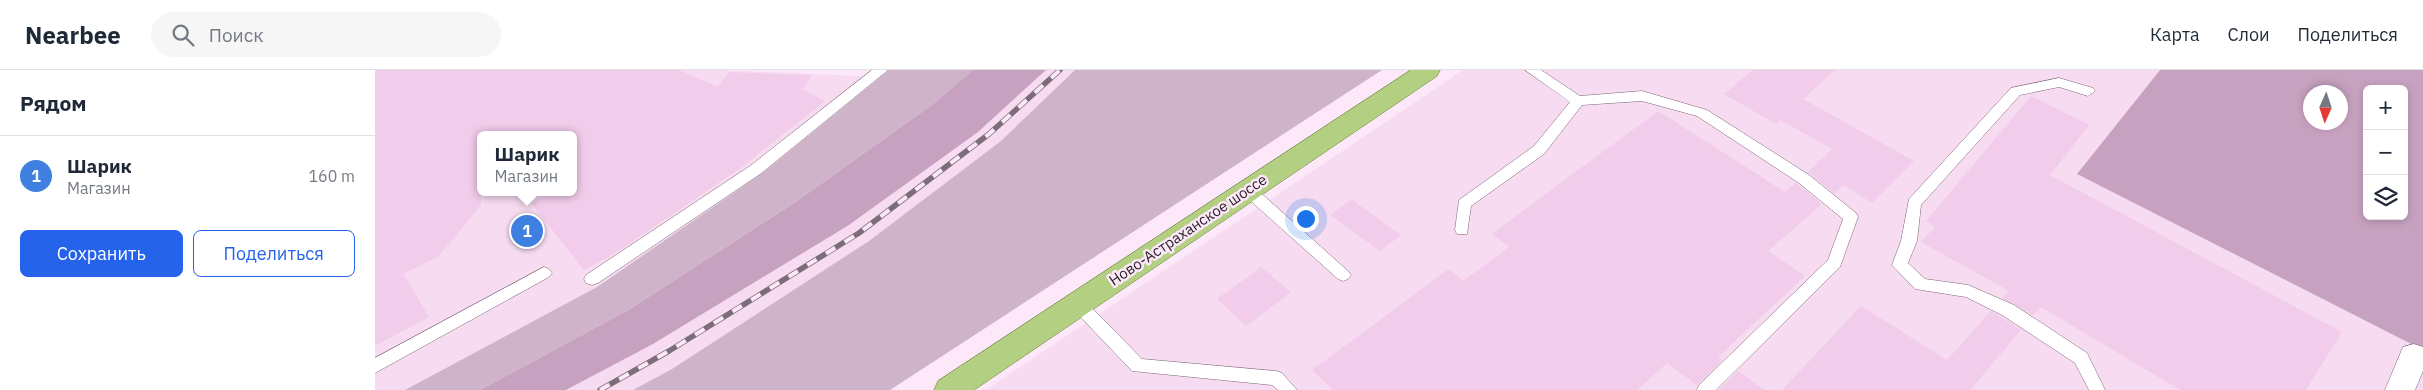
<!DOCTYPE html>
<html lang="ru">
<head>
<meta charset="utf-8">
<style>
	body { margin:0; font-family:"IBM Plex Sans",sans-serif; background:#f6f6f7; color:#1f2937 }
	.controls { position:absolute; right:15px; top:15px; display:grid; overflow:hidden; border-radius:8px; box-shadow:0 2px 8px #0003 }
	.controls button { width:45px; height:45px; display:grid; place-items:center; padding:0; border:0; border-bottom:1px solid #e0e1e3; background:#fff; color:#1f2937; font:25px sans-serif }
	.compass { position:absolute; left:1928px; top:15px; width:45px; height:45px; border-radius:50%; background:#fff; box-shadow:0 2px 8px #0003; rotate:183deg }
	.you { position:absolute; left:930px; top:148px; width:18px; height:18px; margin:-12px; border:4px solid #fff; border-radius:50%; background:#1a73e8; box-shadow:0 0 0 8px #1a73e833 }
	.badge { display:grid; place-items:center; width:32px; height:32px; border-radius:50%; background:#2563eb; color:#fff; font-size:16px; font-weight:700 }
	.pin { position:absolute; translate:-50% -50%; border:2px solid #fff; box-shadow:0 1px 5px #0006 }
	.popup { position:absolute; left:102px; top:61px; width:100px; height:65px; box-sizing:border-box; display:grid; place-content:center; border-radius:8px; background:#fff; filter:drop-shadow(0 1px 4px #0005); font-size:16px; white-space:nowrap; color:#747a83 }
	.popup b { font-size:19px; color:#1f2937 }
	.popup::after { content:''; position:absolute; left:50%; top:100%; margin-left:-10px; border:10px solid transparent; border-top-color:#fff }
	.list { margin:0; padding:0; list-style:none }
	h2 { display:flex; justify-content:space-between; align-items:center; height:65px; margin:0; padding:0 20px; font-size:21px }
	h2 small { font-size:16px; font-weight:400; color:#747a83 }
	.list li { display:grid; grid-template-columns:32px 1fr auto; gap:15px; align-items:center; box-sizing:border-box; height:80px; padding:0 20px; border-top:1px solid #e0e1e3 }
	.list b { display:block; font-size:19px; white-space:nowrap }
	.list p { margin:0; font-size:16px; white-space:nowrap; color:#747a83 }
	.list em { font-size:16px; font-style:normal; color:#747a83 }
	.actions { display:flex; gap:10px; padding:15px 20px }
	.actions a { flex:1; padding:11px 0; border:1px solid #2563eb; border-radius:8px; text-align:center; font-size:18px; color:#2563eb }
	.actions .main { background:#2563eb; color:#fff }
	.icon { flex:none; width:28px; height:28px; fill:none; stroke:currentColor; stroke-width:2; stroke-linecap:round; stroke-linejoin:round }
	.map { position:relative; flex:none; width:2048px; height:320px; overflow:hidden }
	header { display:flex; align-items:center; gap:30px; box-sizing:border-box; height:70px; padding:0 25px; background:#fff; border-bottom:1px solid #e0e1e3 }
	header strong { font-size:24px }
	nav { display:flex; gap:28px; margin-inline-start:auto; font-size:18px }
	.search { width:350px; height:45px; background:#f6f6f7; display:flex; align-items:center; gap:12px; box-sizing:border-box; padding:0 18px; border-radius:28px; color:#747a83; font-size:19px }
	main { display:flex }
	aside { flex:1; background:#fff }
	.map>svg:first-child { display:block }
	.built { fill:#f6dbf1; fill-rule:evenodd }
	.green { fill:#ceb3c9 }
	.forest { fill:#c7a2c0; fill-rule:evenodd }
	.building { fill:#f2cceb }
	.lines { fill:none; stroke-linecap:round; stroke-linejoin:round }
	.service-casing { stroke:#796775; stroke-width:1 }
	.minor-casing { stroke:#796775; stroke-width:1 }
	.primary-casing { stroke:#627e2c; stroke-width:1 }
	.service { fill:#fff; fill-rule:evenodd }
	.minor { fill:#fff; fill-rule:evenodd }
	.primary { fill:#b3cf82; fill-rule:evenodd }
	.rail-casing { stroke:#7c6e79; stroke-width:5.5 }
	.rail { stroke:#fde8f9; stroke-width:4; stroke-dasharray:11; stroke-linecap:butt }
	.labels { text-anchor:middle; stroke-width:5; stroke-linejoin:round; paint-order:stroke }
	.street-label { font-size:15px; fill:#2a2228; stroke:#fde8f9 }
</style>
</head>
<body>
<header>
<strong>Nearbee</strong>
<div class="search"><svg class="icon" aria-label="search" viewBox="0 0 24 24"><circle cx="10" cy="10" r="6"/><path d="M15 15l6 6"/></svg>Поиск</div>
<nav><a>Карта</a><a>Слои</a><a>Поделиться</a></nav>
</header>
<main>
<aside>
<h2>Рядом<small></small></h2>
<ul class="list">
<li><span class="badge" style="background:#3f7fe0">1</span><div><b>Шарик</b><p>Магазин</p></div><em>160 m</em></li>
</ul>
<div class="actions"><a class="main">Сохранить</a><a>Поделиться</a></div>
</aside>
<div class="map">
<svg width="2048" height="320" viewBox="0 0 2048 320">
	<rect width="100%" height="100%" fill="#fde8f9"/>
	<!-- built -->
	<g class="built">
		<path d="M0,0H346L503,7L386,104L222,217L30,320H0ZM106,65H198V122H106Z"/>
		<path d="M671,0H700L626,71L494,171L297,299L258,320H191L278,274L474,155L603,62Z"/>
		<path d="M1088,0H1785L1702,104L2048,280V320H611Z"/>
	</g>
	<!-- green -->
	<g class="green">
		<path d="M514,0H598L558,34L422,131L255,239L105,320H30L222,217L386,104Z"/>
		<path d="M700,0H1007L515,320H258L297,299L494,171L626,71Z"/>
	</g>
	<!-- forest -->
	<g class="forest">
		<path d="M598,0H671L603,62L474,155L278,274L191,320H105L255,239L422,131L558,34Z"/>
		<path d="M1785,0H2048V280L1702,104ZM1992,19H2029V146H1992ZM1936,22H1966V52H1936Z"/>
	</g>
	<!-- building -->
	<g class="building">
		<path d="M0,0H304L343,17L354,2L437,5L428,19L450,31L367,97L239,184L209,200L156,133L176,122H198V65H106V135L64,186L28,204L54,247L0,276Z"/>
		<path d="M1378,0H1460L1428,29L1539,91L1497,133L1468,115L1459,123L1433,102L1457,79L1405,50L1401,54L1349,24Z"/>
		<path d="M1656,26L1714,55L1675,105L1967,262L1931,320H1805L1666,237L1658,245L1627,228L1634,221L1546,172L1560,157L1551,151Z"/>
		<path d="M1283,41L1410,122L1421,113L1447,134L1393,181L1430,206L1343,287L1347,290L1322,315L1292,293L1262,320H958L937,300L1074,199L1088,211L1134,177L1117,164Z"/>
		<path d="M976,129L1026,165L1005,181L955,145Z"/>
		<path d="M886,197L916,222L871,256L842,229Z"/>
		<path d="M1486,236L1572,290L1616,241L1646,260L1595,320H1407Z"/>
		<path d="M1363,301L1389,320H1344Z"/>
	</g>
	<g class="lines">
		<!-- service casing -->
		<g class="service-casing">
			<g id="service">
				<path d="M497,0H513L385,104L223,213L217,215L211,213L209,209L211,205L375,96Z"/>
				<path d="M1150,0H1166L1205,26L1267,21L1332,40L1434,105L1481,143L1483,147L1465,197L1341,320H1322L1324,315L1453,190L1468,149L1424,113L1322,46L1267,31L1207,35L1169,84L1096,136L1092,164H1082L1080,160L1084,130L1159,76L1195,32Z"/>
				<path d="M1684,8L1718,18L1720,21L1713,26L1684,17L1645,25L1546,135L1542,171L1533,193L1550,209L1593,215L1639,235L1712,283L1730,320H1714L1700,293L1627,245L1591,227L1540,219L1517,195L1526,171L1534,129L1636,18Z"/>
				<path d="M873,115L878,116L973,201L976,205L973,209L968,211L963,209L868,124L866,120L868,116Z"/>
				<path d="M169,197L174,199L177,203L174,207L0,303V288Z"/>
				<path d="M703,228L709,230L767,289L901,301L907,303L922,320H903L897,315L757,301L697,238L695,234L697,230Z"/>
			</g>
		</g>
		<!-- minor casing -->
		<g class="minor-casing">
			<path id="minor" d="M2039,274L2048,277V301L2040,320H2010L2028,277Z"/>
		</g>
		<!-- primary casing -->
		<g class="primary-casing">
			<path id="primary" d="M1036,0H1065L1062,6L599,320H559L563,311Z"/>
		</g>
		<!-- service -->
		<use href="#service" class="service"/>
		<!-- minor -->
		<use href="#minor" class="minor"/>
		<!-- primary -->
		<use href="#primary" class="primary"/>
		<!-- rail casing -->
		<g class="rail-casing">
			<path id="rail" d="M225,320L294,281L484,163L614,64L685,0"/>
		</g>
		<!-- rail -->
		<use href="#rail" class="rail"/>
	</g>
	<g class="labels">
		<!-- street labels -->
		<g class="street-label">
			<text transform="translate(813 160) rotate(-34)" y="5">Ново-Астраханское шоссе</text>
		</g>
	</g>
</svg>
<div class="controls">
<button>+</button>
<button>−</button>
<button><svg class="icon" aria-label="layers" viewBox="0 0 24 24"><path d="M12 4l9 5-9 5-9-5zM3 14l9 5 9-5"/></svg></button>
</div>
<svg class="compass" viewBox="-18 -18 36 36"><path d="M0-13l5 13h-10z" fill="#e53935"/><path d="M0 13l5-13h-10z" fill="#747a83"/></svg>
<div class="you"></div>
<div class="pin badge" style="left:152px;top:161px;background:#3f7fe0">1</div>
<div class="popup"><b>Шарик</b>Магазин</div>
</div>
</main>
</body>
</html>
